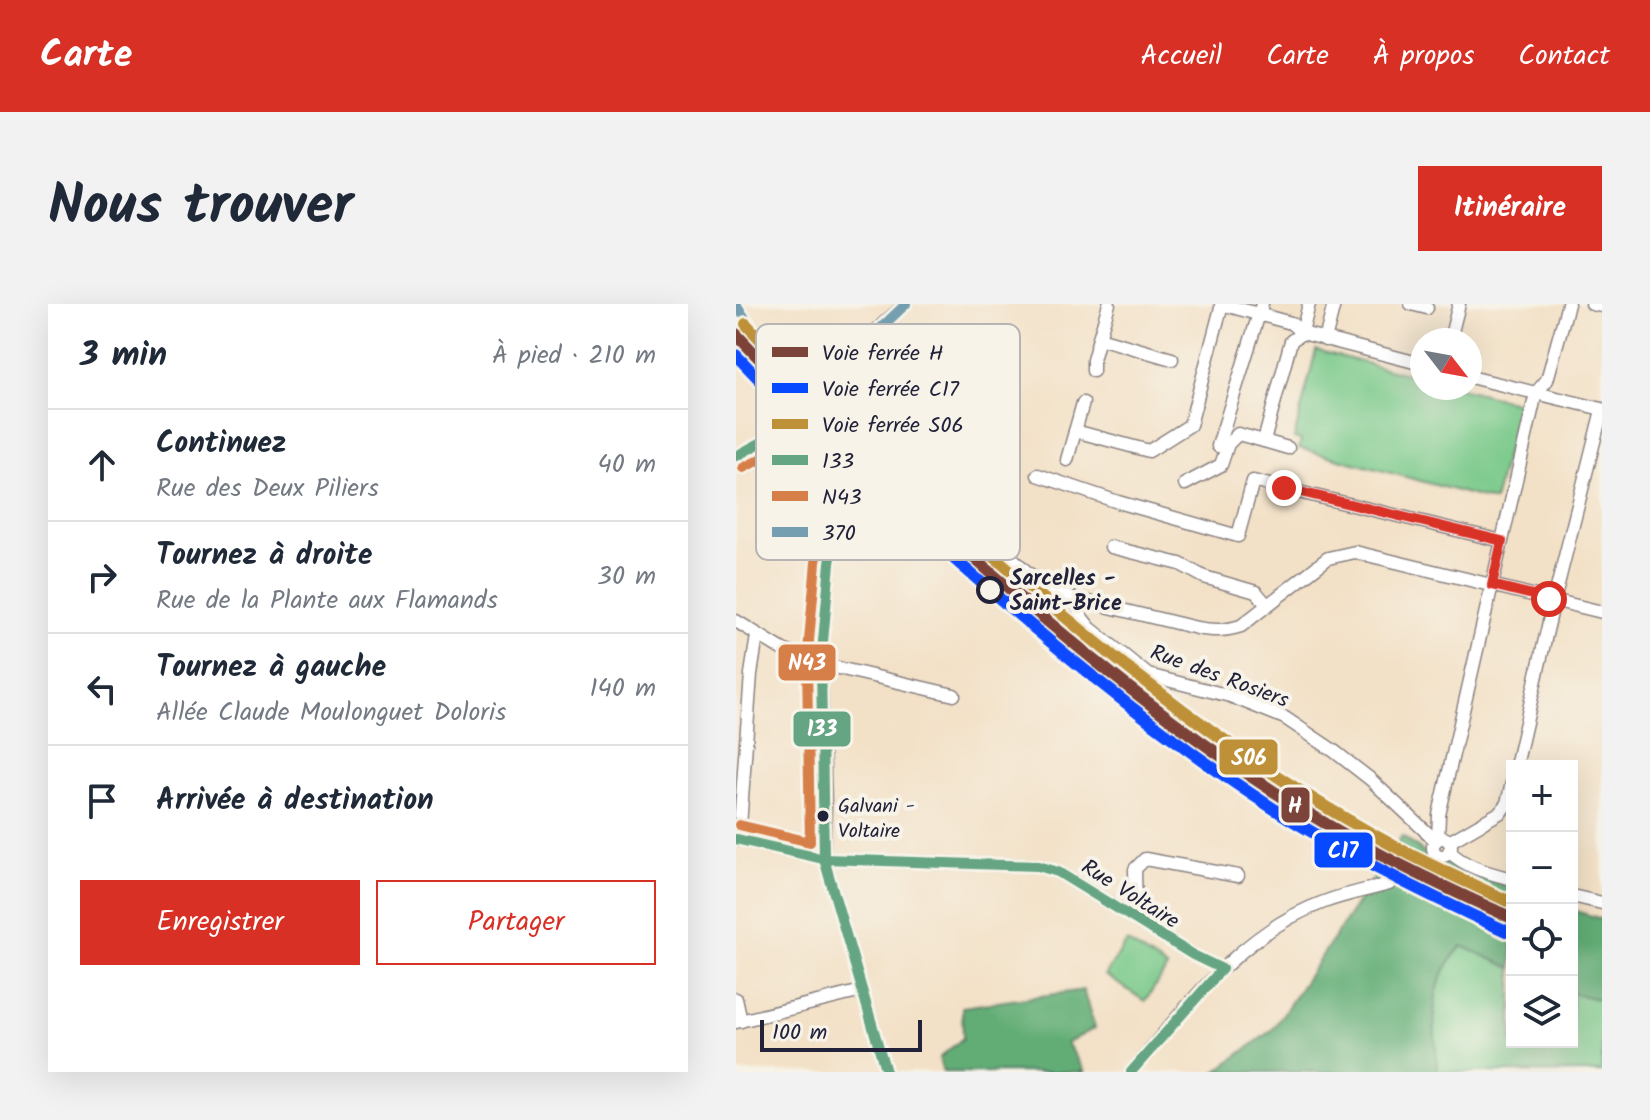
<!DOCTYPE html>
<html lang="fr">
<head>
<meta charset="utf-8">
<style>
	body { margin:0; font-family:Kalam,sans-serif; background:#f2f2f3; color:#1f2937 }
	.controls { position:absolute; right:24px; bottom:24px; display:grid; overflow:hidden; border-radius:0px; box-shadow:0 8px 32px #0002 }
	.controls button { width:72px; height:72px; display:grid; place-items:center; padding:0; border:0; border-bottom:2px solid #e0e1e3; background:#fff; color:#1f2937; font:40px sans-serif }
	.compass { position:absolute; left:674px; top:24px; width:72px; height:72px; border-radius:50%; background:#fff; box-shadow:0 8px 32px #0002; rotate:121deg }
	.scale { position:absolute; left:24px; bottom:20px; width:162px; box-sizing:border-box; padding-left:8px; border:4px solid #22223b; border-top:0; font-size:22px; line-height:28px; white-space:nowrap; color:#22223b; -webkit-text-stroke:6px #f7f3e8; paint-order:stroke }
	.stop { position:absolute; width:24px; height:24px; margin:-18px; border:6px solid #d93025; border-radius:50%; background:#fff }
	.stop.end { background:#d93025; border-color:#fff; box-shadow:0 2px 8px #0008 }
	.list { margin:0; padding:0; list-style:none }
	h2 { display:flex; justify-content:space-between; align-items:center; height:104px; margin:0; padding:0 32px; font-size:34px }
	h2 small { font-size:26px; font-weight:400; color:#747a83 }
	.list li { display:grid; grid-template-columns:52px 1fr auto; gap:24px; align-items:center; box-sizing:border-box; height:112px; padding:0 32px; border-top:2px solid #e0e1e3 }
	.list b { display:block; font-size:30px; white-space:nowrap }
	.list p { margin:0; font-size:26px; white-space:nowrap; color:#747a83 }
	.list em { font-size:26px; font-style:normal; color:#747a83 }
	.actions { display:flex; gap:16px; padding:24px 32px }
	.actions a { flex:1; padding:18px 0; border:2px solid #d93025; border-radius:0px; text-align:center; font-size:28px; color:#d93025 }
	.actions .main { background:#d93025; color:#fff }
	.icon { flex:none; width:44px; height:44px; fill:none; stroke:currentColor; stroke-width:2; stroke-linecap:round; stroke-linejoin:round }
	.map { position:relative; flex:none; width:866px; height:768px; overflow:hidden; border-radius:0px }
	header { display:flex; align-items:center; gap:48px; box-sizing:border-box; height:112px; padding:0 40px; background:#d93025; color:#fff }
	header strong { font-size:38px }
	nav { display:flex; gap:44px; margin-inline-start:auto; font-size:28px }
	.intro { display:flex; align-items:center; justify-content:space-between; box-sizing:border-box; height:192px; padding:0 48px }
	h1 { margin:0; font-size:56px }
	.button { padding:20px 36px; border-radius:0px; background:#d93025; color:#fff; font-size:28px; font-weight:700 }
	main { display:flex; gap:48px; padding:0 48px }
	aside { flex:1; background:#fff; border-radius:0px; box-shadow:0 8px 32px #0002 }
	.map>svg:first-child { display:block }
	.green { fill:#79c98a; stroke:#4e7662; stroke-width:2 }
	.forest { fill:#62ad76; stroke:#426858; stroke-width:2 }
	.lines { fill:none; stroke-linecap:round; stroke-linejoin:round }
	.street-tunnel { stroke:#c9bbab; stroke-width:12; stroke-dasharray:12 6; stroke-linecap:butt }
	.street-casing { stroke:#8a8281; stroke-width:15 }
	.street { stroke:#fff; stroke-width:12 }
	.rail-casing { stroke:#22223b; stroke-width:6 }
	.rail { stroke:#f7f3e8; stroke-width:3; stroke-dasharray:9; stroke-linecap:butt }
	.bus-1-casing { stroke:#f7f3e8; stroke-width:16 }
	.bus-2-casing { stroke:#f7f3e8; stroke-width:16 }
	.bus-3-casing { stroke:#f7f3e8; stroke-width:16 }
	.bus-1 { stroke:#66a583; stroke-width:10 }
	.bus-2 { stroke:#d77f49; stroke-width:10 }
	.bus-3 { stroke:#759fb0; stroke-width:10 }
	.rail-1-casing { stroke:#f7f3e8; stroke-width:18 }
	.rail-2-casing { stroke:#f7f3e8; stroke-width:18 }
	.rail-3-casing { stroke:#f7f3e8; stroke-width:18 }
	.rail-1 { stroke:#7b4339; stroke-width:12 }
	.rail-2 { stroke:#0749ff; stroke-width:12 }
	.rail-3 { stroke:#be9138; stroke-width:12 }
	.route { stroke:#d93025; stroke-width:10 }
	.stop-dot { fill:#f7f3e8; stroke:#22223b; stroke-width:4 }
	.bus-dot { fill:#22223b; stroke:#f7f3e8; stroke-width:3 }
	.labels { text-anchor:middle; stroke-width:8; stroke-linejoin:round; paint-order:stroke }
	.bus-label { font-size:20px; fill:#22223b; stroke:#f7f3e8; text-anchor:start }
	.stop-label { font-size:22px; font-weight:bold; fill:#22223b; stroke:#f7f3e8; text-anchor:start }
	.street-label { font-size:22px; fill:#22223b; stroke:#f7f3e8 }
	.key { fill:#f7f3e8; stroke:#b7b4b4; stroke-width:2 }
	.key-label { font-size:22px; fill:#22223b }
	.line-badge { stroke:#f7f3e8; stroke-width:3 }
	.badge-label { font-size:22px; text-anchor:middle; font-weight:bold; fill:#fff }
</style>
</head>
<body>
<header>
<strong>Carte</strong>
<nav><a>Accueil</a><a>Carte</a><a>À propos</a><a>Contact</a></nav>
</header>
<div class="intro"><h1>Nous trouver</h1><a class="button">Itinéraire</a></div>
<main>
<aside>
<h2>3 min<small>À pied · 210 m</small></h2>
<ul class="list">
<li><svg class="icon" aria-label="ahead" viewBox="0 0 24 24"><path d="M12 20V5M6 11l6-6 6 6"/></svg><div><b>Continuez</b><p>Rue des Deux Piliers</p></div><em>40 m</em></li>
<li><svg class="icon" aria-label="right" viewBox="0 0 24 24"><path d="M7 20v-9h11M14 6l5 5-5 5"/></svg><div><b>Tournez à droite</b><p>Rue de la Plante aux Flamands</p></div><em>30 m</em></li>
<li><svg class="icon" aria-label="left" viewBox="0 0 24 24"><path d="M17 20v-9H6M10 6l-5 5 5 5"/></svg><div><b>Tournez à gauche</b><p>Allée Claude Moulonguet Doloris</p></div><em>140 m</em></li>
<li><svg class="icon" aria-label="arrive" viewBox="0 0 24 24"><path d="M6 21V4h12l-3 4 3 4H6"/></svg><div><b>Arrivée à destination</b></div></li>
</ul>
<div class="actions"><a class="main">Enregistrer</a><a>Partager</a></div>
</aside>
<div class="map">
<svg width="866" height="768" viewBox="0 0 866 768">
	<rect width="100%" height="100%" fill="#f7f3e8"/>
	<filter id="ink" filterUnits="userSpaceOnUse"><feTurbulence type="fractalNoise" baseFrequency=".0125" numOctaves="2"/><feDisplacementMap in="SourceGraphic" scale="16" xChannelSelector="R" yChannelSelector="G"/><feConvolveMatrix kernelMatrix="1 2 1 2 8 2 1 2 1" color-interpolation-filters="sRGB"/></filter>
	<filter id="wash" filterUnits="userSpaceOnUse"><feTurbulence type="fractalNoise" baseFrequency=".006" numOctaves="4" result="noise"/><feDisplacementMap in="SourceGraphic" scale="32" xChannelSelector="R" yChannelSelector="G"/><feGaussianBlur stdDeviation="1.8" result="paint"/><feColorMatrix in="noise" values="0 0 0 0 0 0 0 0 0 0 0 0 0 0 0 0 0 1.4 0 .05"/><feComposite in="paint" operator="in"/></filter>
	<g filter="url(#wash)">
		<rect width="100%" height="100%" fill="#f3e1c7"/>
		<!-- green -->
		<g class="green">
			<path d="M580,46L686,74V84H724L783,99L758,197L563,144L565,136L558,134Z"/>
			<path d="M391,638L431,664L409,697L369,671Z"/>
			<path d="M726,642L776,664V738H836V689L866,696V768H701C699,719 689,681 726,642Z"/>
		</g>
		<!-- forest -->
		<g class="forest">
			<path d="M666,532L702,559L715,557L776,584V664L726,642C689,681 699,719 701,768H480L537,725Z"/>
			<path d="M836,606L866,615V696L836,689Z"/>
			<path d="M347,686L359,724L331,739L349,768H207L203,754L227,734L226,703Z"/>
		</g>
	</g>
	<g filter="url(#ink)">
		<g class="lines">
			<!-- street-tunnel -->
			<path class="street-tunnel" d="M653,580L689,556"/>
			<!-- street casing -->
			<g class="street-casing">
				<g id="street">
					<path d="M373,0L363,34L436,55"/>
					<path d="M485,0L555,19L566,29L686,60"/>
					<path d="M675,0L691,4"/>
					<path d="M856,0L866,2"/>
					<path d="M0,1L42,61C57,74 74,77 93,82"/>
					<path d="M566,29L573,0"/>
					<path d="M589,36L598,0"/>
					<path d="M714,36L723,0"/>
					<path d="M357,67V56L363,34"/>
					<circle cx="106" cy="81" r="13"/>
					<path d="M111,69C123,38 146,21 170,0"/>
					<path d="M734,73L866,105"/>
					<path d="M105,94L128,120L155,140L293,270L316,286L340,295L461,324C478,327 489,327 505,322L592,254L619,248L866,308"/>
					<path d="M339,127L413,147L454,121L486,0"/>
					<path d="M482,142L526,0"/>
					<path d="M552,144L528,137L555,37L566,29"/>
					<path d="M0,152L28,137L32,139L103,212L94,259L85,360L89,501L88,555L150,768"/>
					<path d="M331,156L347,99"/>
					<path d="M302,171L382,198L502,232L517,177L766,237"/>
					<path d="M449,180L485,161L492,140L502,130L528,137"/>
					<path d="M375,243L444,260L468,273L520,288L531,301"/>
					<path d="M340,295L346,314L354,324L412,371L494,392L549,414L598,447L634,475L700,537"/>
					<path d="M0,317L47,346L85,360L218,391"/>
					<path d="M780,462L818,296L866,106"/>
					<circle cx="706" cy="543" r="9"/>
					<path d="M0,535L88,555L302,562L322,568L457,651L486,665"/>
					<path d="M702,535L703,511L800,89L811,76L832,0"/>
					<path d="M3,536L15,370L21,332"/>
					<path d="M713,538L765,508L771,499L776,479"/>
					<path d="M713,547C730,564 754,569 776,575"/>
					<path d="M836,592L866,599"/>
					<path d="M400,615L399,565L409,555L502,572"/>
					<path d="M0,695L5,717"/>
					<path d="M0,718L126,687"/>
					<path d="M395,768C450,704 505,628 588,598C609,590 632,586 653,580"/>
				</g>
			</g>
			<!-- street -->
			<use href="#street" class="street"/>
			<!-- rail casing -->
			<g class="rail-casing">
				<path id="rail" d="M501,478L649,555"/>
			</g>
			<!-- rail -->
			<use href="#rail" class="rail"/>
			<!-- bus-1 casing -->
			<g class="bus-1-casing">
				<g id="bus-1">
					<path d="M0,152L28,137L32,139L103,212L94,259L85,360L88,555L150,768"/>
					<path d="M0,535L88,555L302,562L322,568L457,651L486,665L395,768"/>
				</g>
			</g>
			<!-- bus-2 casing -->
			<g class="bus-2-casing">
				<path id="bus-2" d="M3,521L74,538L71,359L80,258L88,217L27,154L7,164"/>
			</g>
			<!-- bus-3 casing -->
			<g class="bus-3-casing">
				<g id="bus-3">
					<path d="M0,1L42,61L60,72L93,82"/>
					<path d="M111,69L129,39L170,0"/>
				</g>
			</g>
			<!-- bus-1 -->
			<use href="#bus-1" class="bus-1"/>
			<!-- bus-2 -->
			<use href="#bus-2" class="bus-2"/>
			<!-- bus-3 -->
			<use href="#bus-3" class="bus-3"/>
			<!-- rail-1 casing -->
			<g class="rail-1-casing">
				<path id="rail-1" d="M0,30C66,101 139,166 211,230C338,343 470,453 618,536C669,565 723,590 776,614"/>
			</g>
			<!-- rail-2 casing -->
			<g class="rail-2-casing">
				<path id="rail-2" d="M0,51C62,117 130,177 198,237C305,332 415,425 535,503C610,551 689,590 770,627"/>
			</g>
			<!-- rail-3 casing -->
			<g class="rail-3-casing">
				<path id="rail-3" d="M10,20C76,92 149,156 222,221C348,332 477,439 624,523C673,552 724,575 776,599"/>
			</g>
			<!-- rail-1 -->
			<use href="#rail-1" class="rail-1"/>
			<!-- rail-2 -->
			<use href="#rail-2" class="rail-2"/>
			<!-- rail-3 -->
			<use href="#rail-3" class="rail-3"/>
		</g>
	</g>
	<g class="lines" filter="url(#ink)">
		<!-- route -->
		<path class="route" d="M548,184L766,237L756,281L813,295"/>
	</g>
	<!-- markers -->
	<circle class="stop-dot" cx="254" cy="286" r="12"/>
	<circle class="bus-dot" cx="87" cy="512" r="7"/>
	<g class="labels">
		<!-- bus labels -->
		<g class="bus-label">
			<text x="102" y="508">Galvani -<tspan x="102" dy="25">Voltaire</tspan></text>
		</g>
		<!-- stop labels -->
		<g class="stop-label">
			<text x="274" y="281">Sarcelles -<tspan x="274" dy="25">Saint-Brice</tspan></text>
		</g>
		<!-- street labels -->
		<g class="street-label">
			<text transform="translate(484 371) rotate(20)" y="8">Rue des Rosiers</text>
			<text transform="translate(395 589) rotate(32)" y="8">Rue Voltaire</text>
		</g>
	</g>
	<!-- legend -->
	<rect x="20" y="20" width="264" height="236" rx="12" class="key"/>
	<rect x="36" y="43" width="36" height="10" fill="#7b4339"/>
	<rect x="36" y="79" width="36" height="10" fill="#0749ff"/>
	<rect x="36" y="115" width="36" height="10" fill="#be9138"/>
	<rect x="36" y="151" width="36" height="10" fill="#66a583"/>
	<rect x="36" y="187" width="36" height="10" fill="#d77f49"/>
	<rect x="36" y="223" width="36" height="10" fill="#759fb0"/>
	<g class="key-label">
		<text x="86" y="56">Voie ferrée H</text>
		<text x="86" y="92">Voie ferrée C17</text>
		<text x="86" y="128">Voie ferrée S06</text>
		<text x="86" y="164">133</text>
		<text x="86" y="200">N43</text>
		<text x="86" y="236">370</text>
	</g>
	<g class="line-badge">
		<rect x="41" y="339" width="60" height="39" rx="8" fill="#d77f49"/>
		<rect x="56" y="406" width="60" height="38" rx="8" fill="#66a583"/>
		<rect x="482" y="434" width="61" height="38" rx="8" fill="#be9138"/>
		<rect x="544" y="482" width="31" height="38" rx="8" fill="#7b4339"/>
		<rect x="577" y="527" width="61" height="38" rx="8" fill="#0749ff"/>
	</g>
	<g class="badge-label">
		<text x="71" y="366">N43</text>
		<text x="86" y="432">133</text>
		<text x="513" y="461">S06</text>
		<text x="559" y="509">H</text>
		<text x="607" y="554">C17</text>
	</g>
</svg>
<div class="controls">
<button>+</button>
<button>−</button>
<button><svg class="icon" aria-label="locate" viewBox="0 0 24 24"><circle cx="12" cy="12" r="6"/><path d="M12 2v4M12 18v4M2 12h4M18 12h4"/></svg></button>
<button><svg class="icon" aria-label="layers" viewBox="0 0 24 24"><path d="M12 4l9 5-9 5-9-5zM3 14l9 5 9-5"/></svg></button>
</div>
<svg class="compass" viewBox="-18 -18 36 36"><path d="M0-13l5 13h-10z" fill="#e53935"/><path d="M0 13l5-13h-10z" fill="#747a83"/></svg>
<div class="scale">100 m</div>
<div class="stop" style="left:813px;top:295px"></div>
<div class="stop end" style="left:548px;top:184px"></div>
</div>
</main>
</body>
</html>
